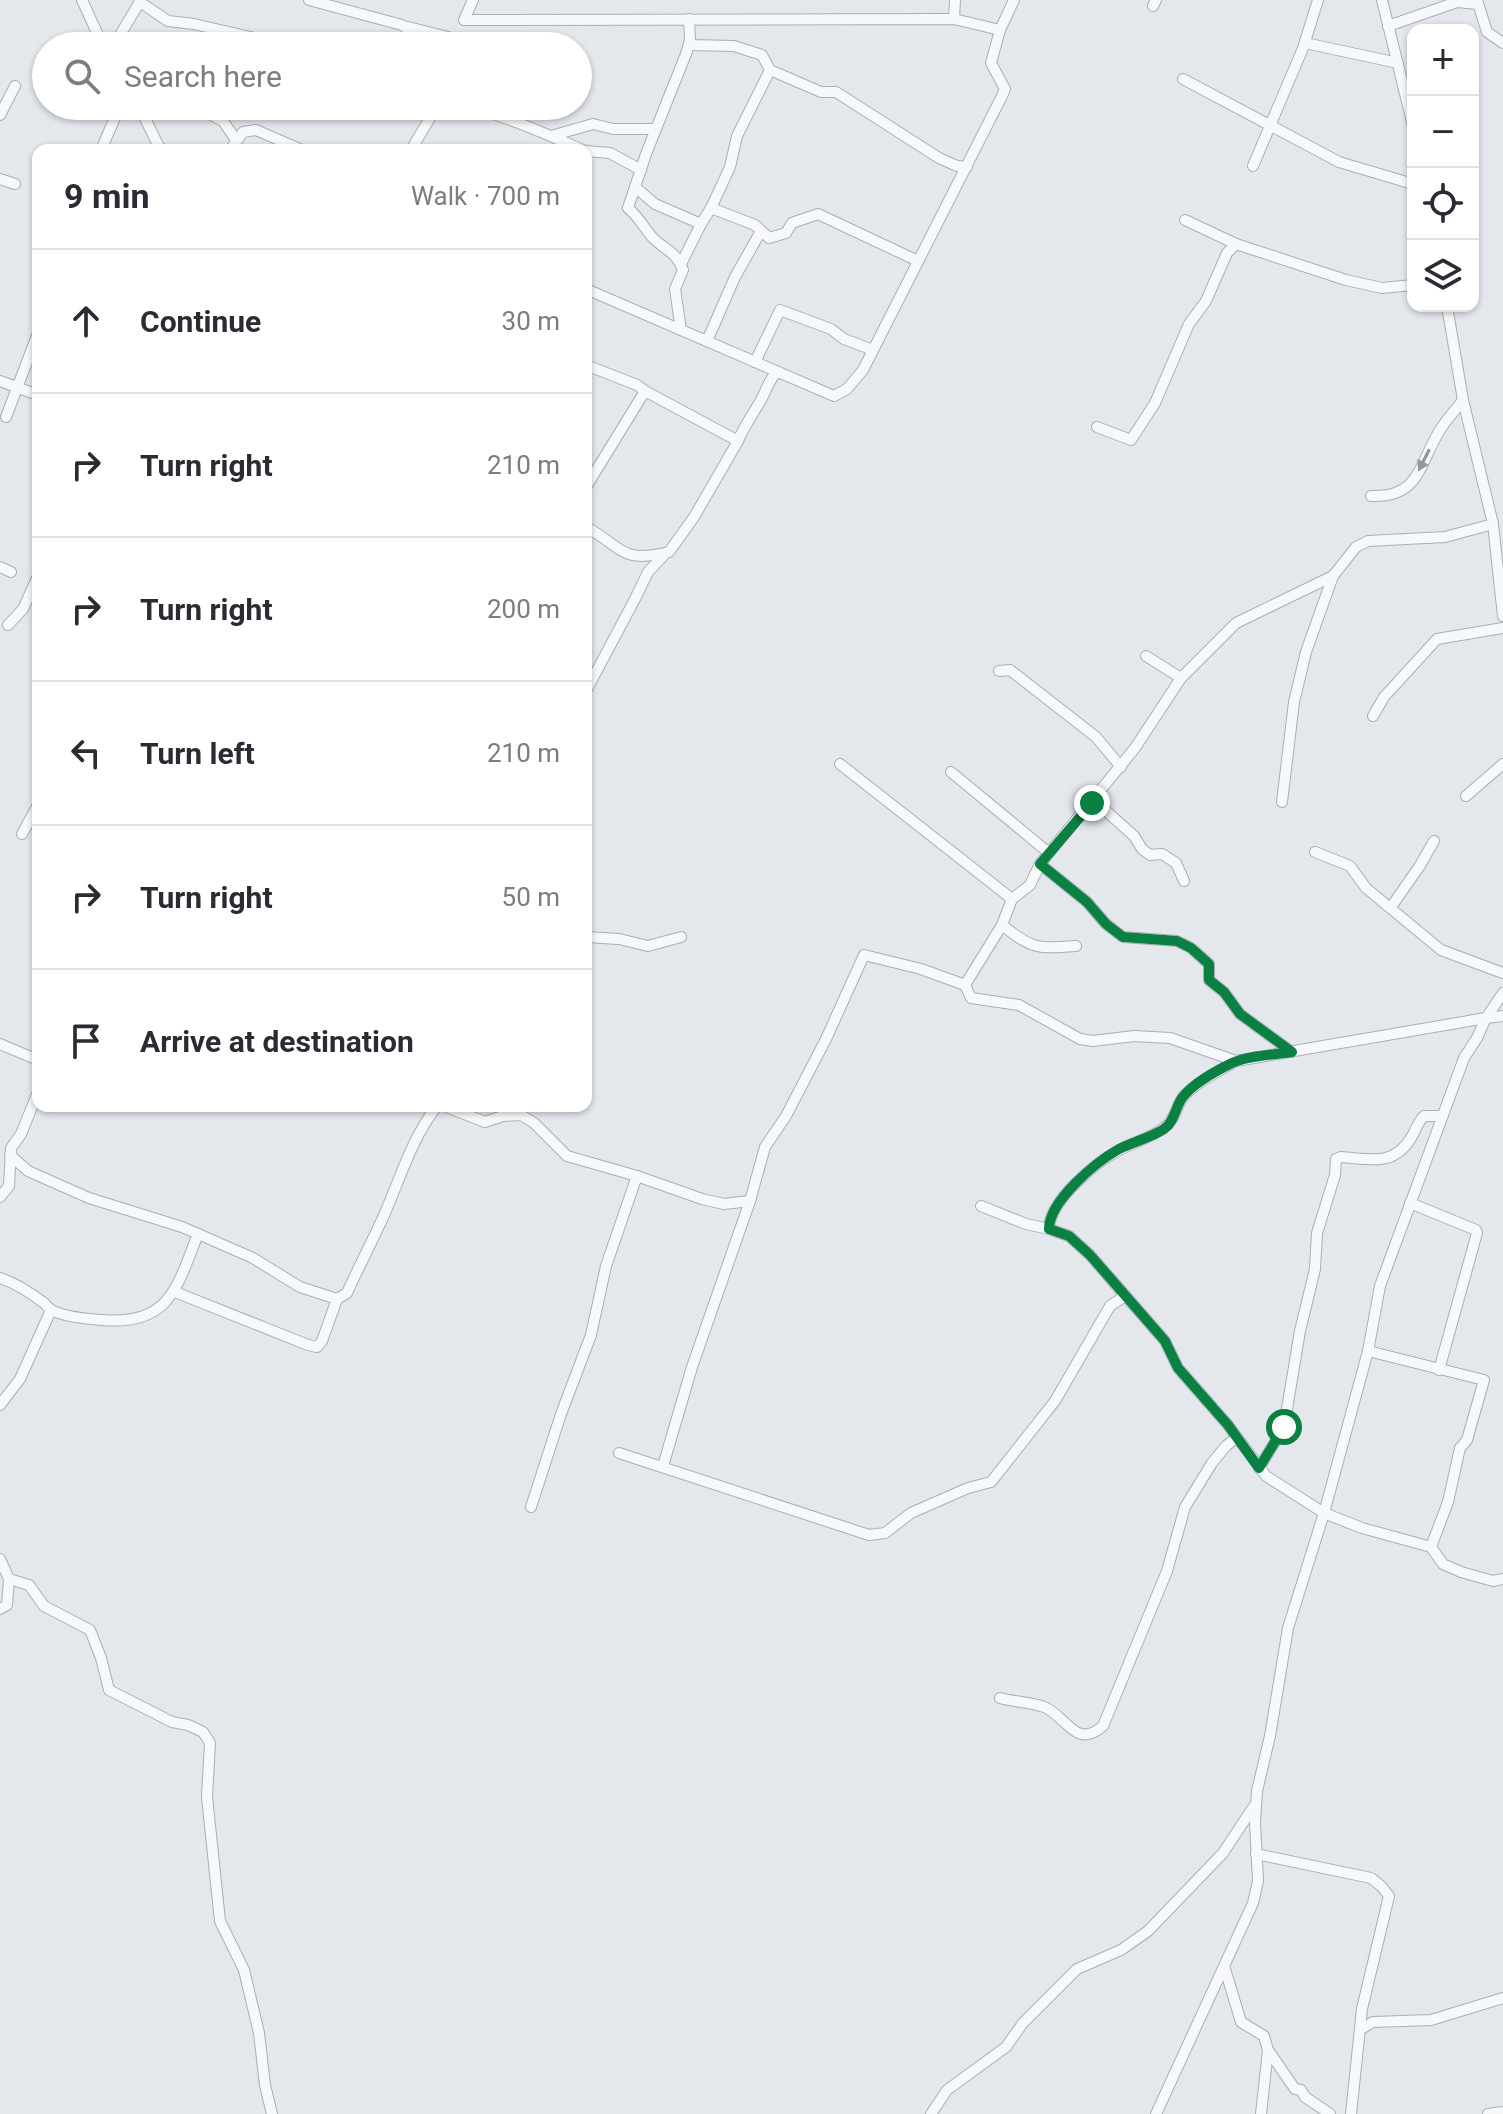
<!DOCTYPE html>
<html lang="en">
<head>
<meta charset="utf-8">
<style>
	body { margin:0; font-family:Roboto,sans-serif; background:#f7f7f7; color:#2b2b33 }
	.controls { position:absolute; right:24px; top:24px; display:grid; overflow:hidden; border-radius:16px; box-shadow:0 2px 6px #0004 }
	.controls button { width:72px; height:72px; display:grid; place-items:center; padding:0; border:0; border-bottom:2px solid #e1e1e2; background:#fff; color:#2b2b33; font:40px sans-serif }
	.stop { position:absolute; width:24px; height:24px; margin:-18px; border:6px solid #0b8043; border-radius:50%; background:#fff }
	.stop.end { background:#0b8043; border-color:#fff; box-shadow:0 2px 8px #0008 }
	.list { margin:0; padding:0; list-style:none }
	h2 { display:flex; justify-content:space-between; align-items:center; height:104px; margin:0; padding:0 32px; font-size:34px }
	h2 small { font-size:26px; font-weight:400; color:#7c7c81 }
	.list li { display:grid; grid-template-columns:52px 1fr auto; gap:24px; align-items:center; box-sizing:border-box; height:144px; padding:0 32px; border-top:2px solid #e1e1e2 }
	.list b { display:block; font-size:30px; white-space:nowrap }
	.list em { font-size:26px; font-style:normal; color:#7c7c81 }
	.icon { flex:none; width:44px; height:44px; fill:none; stroke:currentColor; stroke-width:2; stroke-linecap:round; stroke-linejoin:round }
	.map { position:relative; flex:none; width:1503px; height:2114px; overflow:hidden }
	.search { position:absolute; background:#fff; box-shadow:0 2px 6px #0004; left:32px; top:32px; width:560px; height:88px; display:flex; align-items:center; gap:20px; box-sizing:border-box; padding:0 28px; border-radius:44px; color:#7c7c81; font-size:30px }
	.panel { position:absolute; background:#fff; box-shadow:0 2px 6px #0004; left:32px; top:144px; width:560px; height:968px; border-radius:16px }
	.map>svg:first-child { display:block }
	.lines { fill:none; stroke-linecap:round; stroke-linejoin:round }
	.street-casing { stroke:#a9aeb7; stroke-width:12 }
	.street { stroke:#f7f8fa; stroke-width:10 }
	.oneway { fill:#9196a0 }
	.route { stroke:#0b8043; stroke-width:10 }
</style>
</head>
<body>
<div class="map">
<svg width="1503" height="2114" viewBox="0 0 1503 2114">
	<rect width="100%" height="100%" fill="#e4e7ec"/>
	<g class="lines">
		<!-- street casing -->
		<g class="street-casing">
			<g id="street">
				<path d="M82,0L103,46"/>
				<path d="M309,0L402,25L431,46"/>
				<path d="M473,0L464,20L954,19L1000,30"/>
				<path d="M1382,0L1413,126"/>
				<path d="M1477,0L1487,32L1503,43"/>
				<path d="M140,2L168,21L194,24L267,41L274,40L289,46"/>
				<path d="M1153,6L1156,0"/>
				<path d="M954,19L955,0"/>
				<path d="M1388,26L1457,2L1478,4"/>
				<path d="M408,27L460,40"/>
				<path d="M1305,43L1398,63"/>
				<path d="M689,45L734,46L762,55L770,70L821,92H836L939,158L957,166L967,167"/>
				<path d="M108,46L117,40L141,0"/>
				<path d="M1183,79L1339,162L1413,184"/>
				<path d="M139,106L158,145L163,150"/>
				<path d="M193,106L223,121L236,140"/>
				<path d="M463,106C505,115 543,133 583,150"/>
				<path d="M0,115L15,86"/>
				<path d="M551,136L593,124L613,129H656"/>
				<path d="M101,150L120,106"/>
				<path d="M230,150L243,132L256,130L302,150"/>
				<path d="M411,150L437,106"/>
				<path d="M586,151L610,153L641,170"/>
				<path d="M1253,166L1303,48L1318,0"/>
				<path d="M0,179L15,184"/>
				<path d="M635,187L655,204L701,224L681,264"/>
				<path d="M711,208L730,167L737,136L770,70"/>
				<path d="M1185,220L1236,244"/>
				<path d="M701,224L711,208L755,225L769,238L786,233L792,223L818,214L918,261"/>
				<path d="M586,289L834,396L847,389L863,370L1002,96L1005,89L991,63L1000,30L1014,0"/>
				<path d="M1447,306L1463,400L1493,524L1503,616"/>
				<path d="M681,330L675,289L683,270C675,250 667,252 653,238C644,228 639,217 628,208L646,154L686,54L690,40L689,19"/>
				<path d="M707,341L735,277L761,231"/>
				<path d="M755,362L780,310L831,329L844,339L873,350"/>
				<path d="M586,365L637,385L645,391"/>
				<path d="M0,381L38,395"/>
				<path d="M6,417L38,333"/>
				<path d="M1097,427L1131,440L1155,403L1189,324L1206,301L1227,253L1236,244L1346,280L1382,288L1413,285"/>
				<path d="M586,487L645,391L738,441C744,426 753,414 761,400C767,389 768,381 777,372"/>
				<path d="M1371,496C1416,498 1418,470 1436,437C1442,424 1454,412 1463,400"/>
				<path d="M586,527C623,547 620,564 669,552L694,517L738,441"/>
				<path d="M0,567L11,572"/>
				<path d="M8,625L23,609L38,576"/>
				<path d="M1146,656L1181,678"/>
				<path d="M999,671L1010,670L1096,737L1121,767"/>
				<path d="M586,691L635,599L648,572L664,555"/>
				<path d="M1373,716L1384,697L1437,639L1503,628"/>
				<path d="M840,764L1012,899"/>
				<path d="M951,772L1049,853"/>
				<path d="M1466,796L1503,764"/>
				<path d="M1282,802L1294,702L1306,652L1333,576"/>
				<path d="M1092,803L1105,810L1134,836L1142,849L1150,855L1162,854L1176,863L1184,881"/>
				<path d="M22,834L38,805"/>
				<path d="M1315,852L1350,866L1366,888L1441,950L1503,973"/>
				<path d="M1040,864L1087,902L1106,924L1123,937L1177,941L1191,948L1209,964V980L1224,992L1240,1014L1292,1052"/>
				<path d="M1391,907L1419,867L1434,841"/>
				<path d="M1002,925C1032,949 1037,949 1076,946"/>
				<path d="M586,937L619,939L648,946L681,937"/>
				<path d="M965,985L971,998L1019,1005L1080,1039L1093,1041L1134,1036L1170,1038L1236,1061L1486,1018L1503,993"/>
				<path d="M0,1044L38,1060"/>
				<path d="M1236,1061C1219,1071 1198,1081 1184,1096C1176,1105 1176,1119 1165,1127C1153,1137 1135,1142 1121,1149C1097,1161 1049,1201 1049,1229L1069,1236L1090,1255L1165,1341L1178,1368L1228,1425L1266,1476L1324,1513L1362,1528L1431,1547L1443,1564L1461,1572L1493,1581L1503,1579"/>
				<path d="M444,1106L485,1122L503,1116L521,1115L534,1123L567,1156L637,1176L702,1199L724,1204L750,1201"/>
				<path d="M10,1155L28,1171L89,1198L182,1227L253,1258L300,1287L337,1299L347,1293C359,1266 373,1240 385,1213C401,1176 412,1138 437,1106"/>
				<path d="M0,1197L9,1186L11,1148L21,1134L38,1092"/>
				<path d="M1410,1203L1476,1230L1477,1233L1439,1370"/>
				<path d="M981,1206L1026,1224L1049,1229"/>
				<path d="M0,1278C15,1283 31,1293 44,1303C47,1306 49,1309 53,1311C67,1317 87,1319 102,1320C170,1326 177,1287 198,1234"/>
				<path d="M175,1292L308,1345L317,1347L322,1341L337,1299"/>
				<path d="M1368,1351L1484,1380L1467,1440L1460,1448L1448,1502L1431,1547"/>
				<path d="M0,1405L20,1379L51,1310"/>
				<path d="M619,1453L869,1535L885,1533L911,1513L968,1488L991,1482L1055,1401L1110,1306L1125,1296"/>
				<path d="M663,1466L692,1367L750,1201L765,1147L786,1116L826,1039L864,955L921,969L965,985L1002,925L1012,899L1030,885L1040,864L1135,748L1181,678L1236,623L1333,576L1356,547L1368,541L1445,537L1493,524"/>
				<path d="M1259,1468L1284,1427L1300,1331L1315,1269L1317,1233L1335,1175L1336,1159L1341,1157C1370,1159 1393,1167 1411,1138C1416,1130 1417,1123 1424,1116H1441"/>
				<path d="M531,1507L561,1414L591,1335L606,1266L637,1176"/>
				<path d="M0,1559L9,1579L29,1585L44,1606L90,1630L101,1658L109,1690L172,1722L188,1725L203,1732L210,1743L207,1797L220,1921L244,1970L259,2033L265,2085L272,2114"/>
				<path d="M0,1609L7,1605L9,1579"/>
				<path d="M1000,1698C1014,1702 1031,1702 1044,1707C1067,1716 1075,1750 1103,1726L1167,1571L1185,1507L1212,1463L1226,1446L1237,1437"/>
				<path d="M1256,1854L1371,1878L1381,1886L1389,1896L1362,2009L1351,2114"/>
				<path d="M1225,1969L1241,2022L1264,2036L1268,2050L1261,2114"/>
				<path d="M1361,2029L1373,2022L1431,2020L1503,1998"/>
				<path d="M1268,2050L1295,2089L1301,2090L1305,2097L1330,2114"/>
				<path d="M931,2114L947,2090L1006,2047L1023,2023L1077,1969L1121,1950L1148,1931L1223,1853L1254,1806"/>
				<path d="M1156,2114L1253,1903L1258,1881L1255,1822L1257,1791L1270,1736L1288,1628L1324,1513L1368,1351L1380,1286L1464,1058L1477,1038L1486,1018L1503,1016"/>
				<path d="M1488,2114L1503,2112"/>
			</g>
		</g>
		<!-- street -->
		<use href="#street" class="street"/>
	</g>
	<!-- one-way arrows -->
	<defs><path id="oneway-solid" d="M-6-.8H1V-3.2L6.5 0L1 3.2V.8H-6Z" transform="scale(2)"/></defs>
	<use class="oneway" href="#oneway-solid" transform="translate(1424 460) rotate(117)"/>
	<g class="lines">
		<!-- route -->
		<path class="route" d="M1092,803L1040,864L1087,902L1106,924L1123,937L1177,941L1191,948L1209,964V980L1224,992L1240,1014L1292,1052C1274,1055 1249,1055 1232,1063C1216,1071 1193,1083 1182,1098C1175,1108 1175,1121 1164,1129C1150,1138 1133,1142 1119,1149C1096,1162 1049,1201 1049,1229L1069,1236L1090,1255L1165,1341L1178,1368L1228,1425L1259,1468L1284,1427"/>
	</g>
</svg>
<div class="controls">
<button>+</button>
<button>−</button>
<button><svg class="icon" aria-label="locate" viewBox="0 0 24 24"><circle cx="12" cy="12" r="6"/><path d="M12 2v4M12 18v4M2 12h4M18 12h4"/></svg></button>
<button><svg class="icon" aria-label="layers" viewBox="0 0 24 24"><path d="M12 4l9 5-9 5-9-5zM3 14l9 5 9-5"/></svg></button>
</div>
<div class="stop" style="left:1284px;top:1427px"></div>
<div class="stop end" style="left:1092px;top:803px"></div>
<div class="search"><svg class="icon" aria-label="search" viewBox="0 0 24 24"><circle cx="10" cy="10" r="6"/><path d="M15 15l6 6"/></svg>Search here</div>
<section class="panel">
<h2>9 min<small>Walk · 700 m</small></h2>
<ul class="list">
<li><svg class="icon" aria-label="ahead" viewBox="0 0 24 24"><path d="M12 20V5M6 11l6-6 6 6"/></svg><div><b>Continue</b></div><em>30 m</em></li>
<li><svg class="icon" aria-label="right" viewBox="0 0 24 24"><path d="M7 20v-9h11M14 6l5 5-5 5"/></svg><div><b>Turn right</b></div><em>210 m</em></li>
<li><svg class="icon" aria-label="right" viewBox="0 0 24 24"><path d="M7 20v-9h11M14 6l5 5-5 5"/></svg><div><b>Turn right</b></div><em>200 m</em></li>
<li><svg class="icon" aria-label="left" viewBox="0 0 24 24"><path d="M17 20v-9H6M10 6l-5 5 5 5"/></svg><div><b>Turn left</b></div><em>210 m</em></li>
<li><svg class="icon" aria-label="right" viewBox="0 0 24 24"><path d="M7 20v-9h11M14 6l5 5-5 5"/></svg><div><b>Turn right</b></div><em>50 m</em></li>
<li><svg class="icon" aria-label="arrive" viewBox="0 0 24 24"><path d="M6 21V4h12l-3 4 3 4H6"/></svg><div><b>Arrive at destination</b></div></li>
</ul>
</section>
</div>
</body>
</html>
